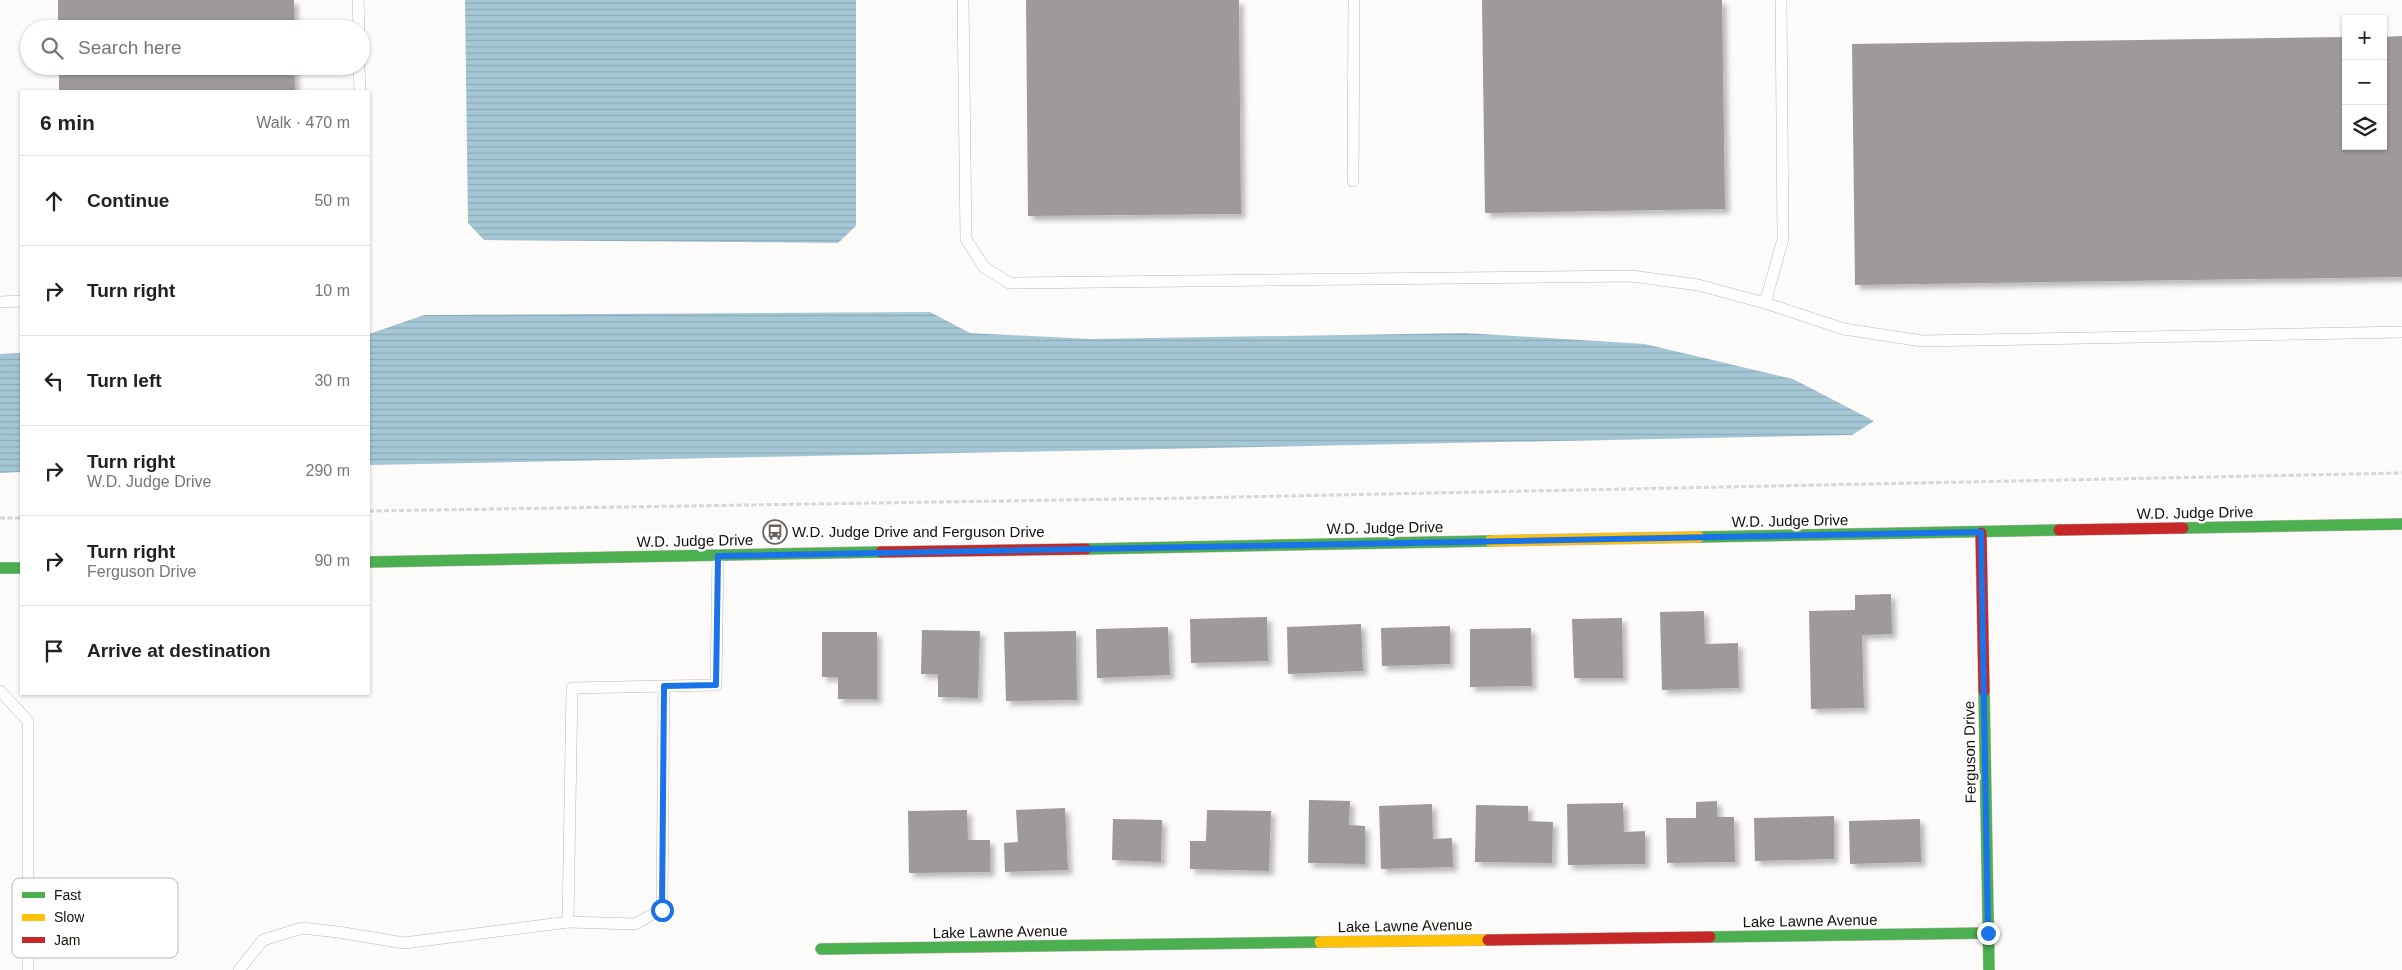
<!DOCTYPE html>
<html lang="en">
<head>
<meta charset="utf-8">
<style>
	body { margin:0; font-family:Helvetica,sans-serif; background:#f2f2f2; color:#222 }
	.controls { position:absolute; right:15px; top:15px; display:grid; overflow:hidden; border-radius:0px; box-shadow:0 1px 4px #0004 }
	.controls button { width:45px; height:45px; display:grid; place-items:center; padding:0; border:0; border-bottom:1px solid #e0e0e0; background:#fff; color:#222; font:25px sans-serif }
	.stop { position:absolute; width:15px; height:15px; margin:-11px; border:4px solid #1a73e8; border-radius:50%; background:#fff }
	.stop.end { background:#1a73e8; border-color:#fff; box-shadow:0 1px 5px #0008 }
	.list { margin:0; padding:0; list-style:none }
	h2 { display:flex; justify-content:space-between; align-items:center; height:65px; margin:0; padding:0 20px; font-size:21px }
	h2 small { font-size:16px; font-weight:400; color:#767676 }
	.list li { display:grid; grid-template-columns:32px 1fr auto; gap:15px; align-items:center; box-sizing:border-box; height:90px; padding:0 20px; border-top:1px solid #e0e0e0 }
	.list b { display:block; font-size:19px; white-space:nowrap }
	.list p { margin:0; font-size:16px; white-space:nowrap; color:#767676 }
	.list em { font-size:16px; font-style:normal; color:#767676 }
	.icon { flex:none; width:28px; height:28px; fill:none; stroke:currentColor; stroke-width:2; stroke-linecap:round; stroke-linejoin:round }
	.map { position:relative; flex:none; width:2402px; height:970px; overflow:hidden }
	.search { position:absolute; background:#fff; box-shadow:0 1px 4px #0004; left:20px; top:20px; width:350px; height:55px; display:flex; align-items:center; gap:12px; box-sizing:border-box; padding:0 18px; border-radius:28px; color:#767676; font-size:19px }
	.panel { position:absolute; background:#fff; box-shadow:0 1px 4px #0004; left:20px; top:90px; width:350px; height:605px; border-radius:0px }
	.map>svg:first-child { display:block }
	.water { fill:url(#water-rules) }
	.building { fill:#9e9a9b; filter:url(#shadow) }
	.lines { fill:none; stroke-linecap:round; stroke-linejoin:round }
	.lane-casing { stroke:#bdb8b4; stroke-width:12 }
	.fast-casing { stroke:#bdb8b4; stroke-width:12 }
	.slow-casing { stroke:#bdb8b4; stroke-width:12 }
	.jam-casing { stroke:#bdb8b4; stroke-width:12 }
	.path { stroke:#d8d7d6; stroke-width:3; stroke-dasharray:5 2.5; stroke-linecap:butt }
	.lane { stroke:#fffefe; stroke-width:11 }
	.fast { stroke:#4caf50; stroke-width:11 }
	.slow { stroke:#ffc107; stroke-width:11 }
	.jam { stroke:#c62828; stroke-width:11 }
	.route { stroke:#1a73e8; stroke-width:6 }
	.labels { text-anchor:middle; stroke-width:5; stroke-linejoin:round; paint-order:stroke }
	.street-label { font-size:15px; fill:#150e09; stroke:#fff }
	.poi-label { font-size:15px; fill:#150e09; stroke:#fff; text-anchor:start }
	.key { fill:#fff; stroke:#b9b7b5; stroke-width:1 }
	.key-label { font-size:14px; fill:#150e09 }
</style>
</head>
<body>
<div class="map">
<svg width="2402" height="970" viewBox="0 0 2402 970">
	<defs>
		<pattern id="water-rules" width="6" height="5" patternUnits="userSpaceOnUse" patternTransform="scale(1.25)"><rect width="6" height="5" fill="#a5c7d5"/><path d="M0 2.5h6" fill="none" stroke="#8daab6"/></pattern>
		<filter id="shadow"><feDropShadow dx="4.5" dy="4.5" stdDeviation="2.5" flood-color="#0004"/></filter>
	</defs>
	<rect width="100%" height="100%" fill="#fdfbf9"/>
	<!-- water -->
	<g class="water">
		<path d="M465,0H856V226L838,243L484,240L468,223Z"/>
		<path d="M930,312L970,333L1091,339L1465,333L1645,344L1793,379L1874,421L1852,435L369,465V334L424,315Z"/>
		<path d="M21,353V472L0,473V354Z"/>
	</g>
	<!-- building -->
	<g class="building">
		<rect x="58" y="0" width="236" height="29"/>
		<path d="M1026,0H1239L1241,214L1028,216Z"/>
		<path d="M1482,0H1722L1725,209L1485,213Z"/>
		<path d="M2402,36V277L1855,285L1852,44L2346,37V146H2383V37Z"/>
		<path d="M59,66H294L295,91H59Z"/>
		<path d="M1891,594L1892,634L1862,635L1864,708L1811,709L1809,611L1855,610V595Z"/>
		<path d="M1704,611L1705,644L1738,643L1739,688L1662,690L1660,612Z"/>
		<path d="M1267,617L1268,661L1191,663L1190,619Z"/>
		<path d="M1622,618L1623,678H1574L1572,619Z"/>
		<path d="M1361,624L1363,671L1288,674L1287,627Z"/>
		<path d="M1450,626V664L1382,666L1381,628Z"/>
		<path d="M1168,627L1170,675L1097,678L1096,629Z"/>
		<path d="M1531,628L1532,686L1470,687V629Z"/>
		<path d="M922,630L980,631L978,698L938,697V674H921Z"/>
		<path d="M1076,631L1077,700L1006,701L1004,632Z"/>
		<path d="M822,632H877V699H838V677H822Z"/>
		<path d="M1309,800L1350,801L1349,825L1365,826V864L1308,863Z"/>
		<path d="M1717,801V817H1734L1735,862L1667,863L1666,818H1696V802Z"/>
		<path d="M1623,803L1624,832L1645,831V864L1568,865L1567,804Z"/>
		<path d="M1432,804L1433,839L1452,838L1453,867L1381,869L1379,806Z"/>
		<path d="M1476,805L1528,806V821L1553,822L1552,863L1475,862Z"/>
		<path d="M1065,808L1068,870L1005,872L1004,843L1018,842L1016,810Z"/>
		<path d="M967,810L968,840H990V872L909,873L908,811Z"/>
		<path d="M1207,810L1271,811L1269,871L1190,869V841H1206Z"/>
		<path d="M1834,816V859L1755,861L1754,818Z"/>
		<path d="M1113,819L1162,820L1161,862L1112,860Z"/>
		<path d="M1920,819L1921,862L1850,864L1849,821Z"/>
	</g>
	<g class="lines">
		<!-- lane casing -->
		<g class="lane-casing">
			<g id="lane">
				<path d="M358,0L359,29"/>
				<path d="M963,0L966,239L984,267L1009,283L1632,276L1698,285L1765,303L1844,329L1922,341L2402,332"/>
				<path d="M359,66L360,91"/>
				<path d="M1353,181L1354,0"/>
				<path d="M0,302L21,301"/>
				<path d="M1765,303L1783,239L1781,0"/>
				<path d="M664,686L662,909L635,924L568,922L572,688L716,685L718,555"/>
				<path d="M0,691L28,721V970"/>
				<path d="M239,970L263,940L302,928L338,932L404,943L568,922"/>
			</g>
		</g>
		<!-- fast casing -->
		<g class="fast-casing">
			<g id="fast">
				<path d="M2183,528L2402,524"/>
				<path d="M1699,537L2059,530"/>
				<path d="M1086,549L1490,541"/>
				<path d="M369,562L881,552"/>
				<path d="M0,568H21"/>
				<path d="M1984,691L1989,970"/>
				<path d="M1710,937L1988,933"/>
				<path d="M821,949L1320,942"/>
			</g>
		</g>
		<!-- slow casing -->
		<g class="slow-casing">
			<g id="slow">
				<path d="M1490,541L1699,537"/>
				<path d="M1320,942L1488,940"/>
			</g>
		</g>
		<!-- jam casing -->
		<g class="jam-casing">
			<g id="jam">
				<path d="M2059,530L2183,528"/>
				<path d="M1981,533L1984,691"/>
				<path d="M881,552L1086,549"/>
				<path d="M1488,940L1710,937"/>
			</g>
		</g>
		<!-- path -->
		<g class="path">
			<path d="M369,511L1189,498L2402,473"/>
			<path d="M0,518H21"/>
		</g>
		<!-- lane -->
		<use href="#lane" class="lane"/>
		<!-- fast -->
		<use href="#fast" class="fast"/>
		<!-- slow -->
		<use href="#slow" class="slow"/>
		<!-- jam -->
		<use href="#jam" class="jam"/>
	</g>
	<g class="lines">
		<!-- route -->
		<path class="route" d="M662,910L664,686L716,685L718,556L1981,532L1988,933"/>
	</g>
	<!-- icons -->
	<defs>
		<g id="bus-ring" transform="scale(1.25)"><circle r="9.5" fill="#fff" stroke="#66615d" stroke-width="1.5"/><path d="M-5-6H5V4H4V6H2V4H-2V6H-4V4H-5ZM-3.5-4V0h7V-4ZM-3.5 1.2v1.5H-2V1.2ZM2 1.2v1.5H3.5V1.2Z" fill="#66615d"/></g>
	</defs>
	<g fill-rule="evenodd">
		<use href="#bus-ring" x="775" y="532"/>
	</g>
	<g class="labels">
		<!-- street labels -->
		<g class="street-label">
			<text transform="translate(2195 513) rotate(-1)" y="5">W.D. Judge Drive</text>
			<text transform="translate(1790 521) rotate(-1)" y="5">W.D. Judge Drive</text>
			<text transform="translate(1385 528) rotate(-1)" y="5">W.D. Judge Drive</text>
			<text transform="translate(695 541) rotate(-1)" y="5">W.D. Judge Drive</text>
			<text transform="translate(1970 752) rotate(-91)" y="5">Ferguson Drive</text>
			<text transform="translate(1810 921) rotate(-1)" y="5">Lake Lawne Avenue</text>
			<text transform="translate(1405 926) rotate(-1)" y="5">Lake Lawne Avenue</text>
			<text transform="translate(1000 932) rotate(-1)" y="5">Lake Lawne Avenue</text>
		</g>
		<!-- poi labels -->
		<g class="poi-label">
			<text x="792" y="537">W.D. Judge Drive and Ferguson Drive</text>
		</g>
	</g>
	<!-- legend -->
	<rect x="12" y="878" width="166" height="80" rx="8" class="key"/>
	<rect x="22" y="892" width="23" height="6" fill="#4caf50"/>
	<rect x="22" y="914" width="23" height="7" fill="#ffc107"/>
	<rect x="22" y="937" width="23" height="6" fill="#c62828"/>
	<g class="key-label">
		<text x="54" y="900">Fast</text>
		<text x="54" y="922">Slow</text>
		<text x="54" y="945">Jam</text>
	</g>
</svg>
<div class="controls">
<button>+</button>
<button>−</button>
<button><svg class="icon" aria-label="layers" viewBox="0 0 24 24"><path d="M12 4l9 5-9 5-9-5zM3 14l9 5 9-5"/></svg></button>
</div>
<div class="stop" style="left:662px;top:910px"></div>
<div class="stop end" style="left:1988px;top:933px"></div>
<div class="search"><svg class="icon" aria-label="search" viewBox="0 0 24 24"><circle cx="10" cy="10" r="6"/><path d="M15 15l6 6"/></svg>Search here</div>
<section class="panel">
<h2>6 min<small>Walk · 470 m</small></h2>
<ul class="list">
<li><svg class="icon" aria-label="ahead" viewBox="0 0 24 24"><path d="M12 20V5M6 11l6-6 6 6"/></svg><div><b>Continue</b></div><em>50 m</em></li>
<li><svg class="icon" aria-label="right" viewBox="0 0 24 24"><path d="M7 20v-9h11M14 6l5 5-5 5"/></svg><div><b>Turn right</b></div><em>10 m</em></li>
<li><svg class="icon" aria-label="left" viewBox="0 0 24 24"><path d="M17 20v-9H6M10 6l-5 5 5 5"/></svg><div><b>Turn left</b></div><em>30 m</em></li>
<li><svg class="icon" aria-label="right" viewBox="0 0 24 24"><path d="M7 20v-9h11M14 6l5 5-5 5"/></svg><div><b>Turn right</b><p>W.D. Judge Drive</p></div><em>290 m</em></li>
<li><svg class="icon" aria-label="right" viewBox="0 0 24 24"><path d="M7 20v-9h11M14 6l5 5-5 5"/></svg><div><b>Turn right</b><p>Ferguson Drive</p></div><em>90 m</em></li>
<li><svg class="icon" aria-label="arrive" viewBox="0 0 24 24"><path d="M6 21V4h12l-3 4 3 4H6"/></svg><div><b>Arrive at destination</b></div></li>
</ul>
</section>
</div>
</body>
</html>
